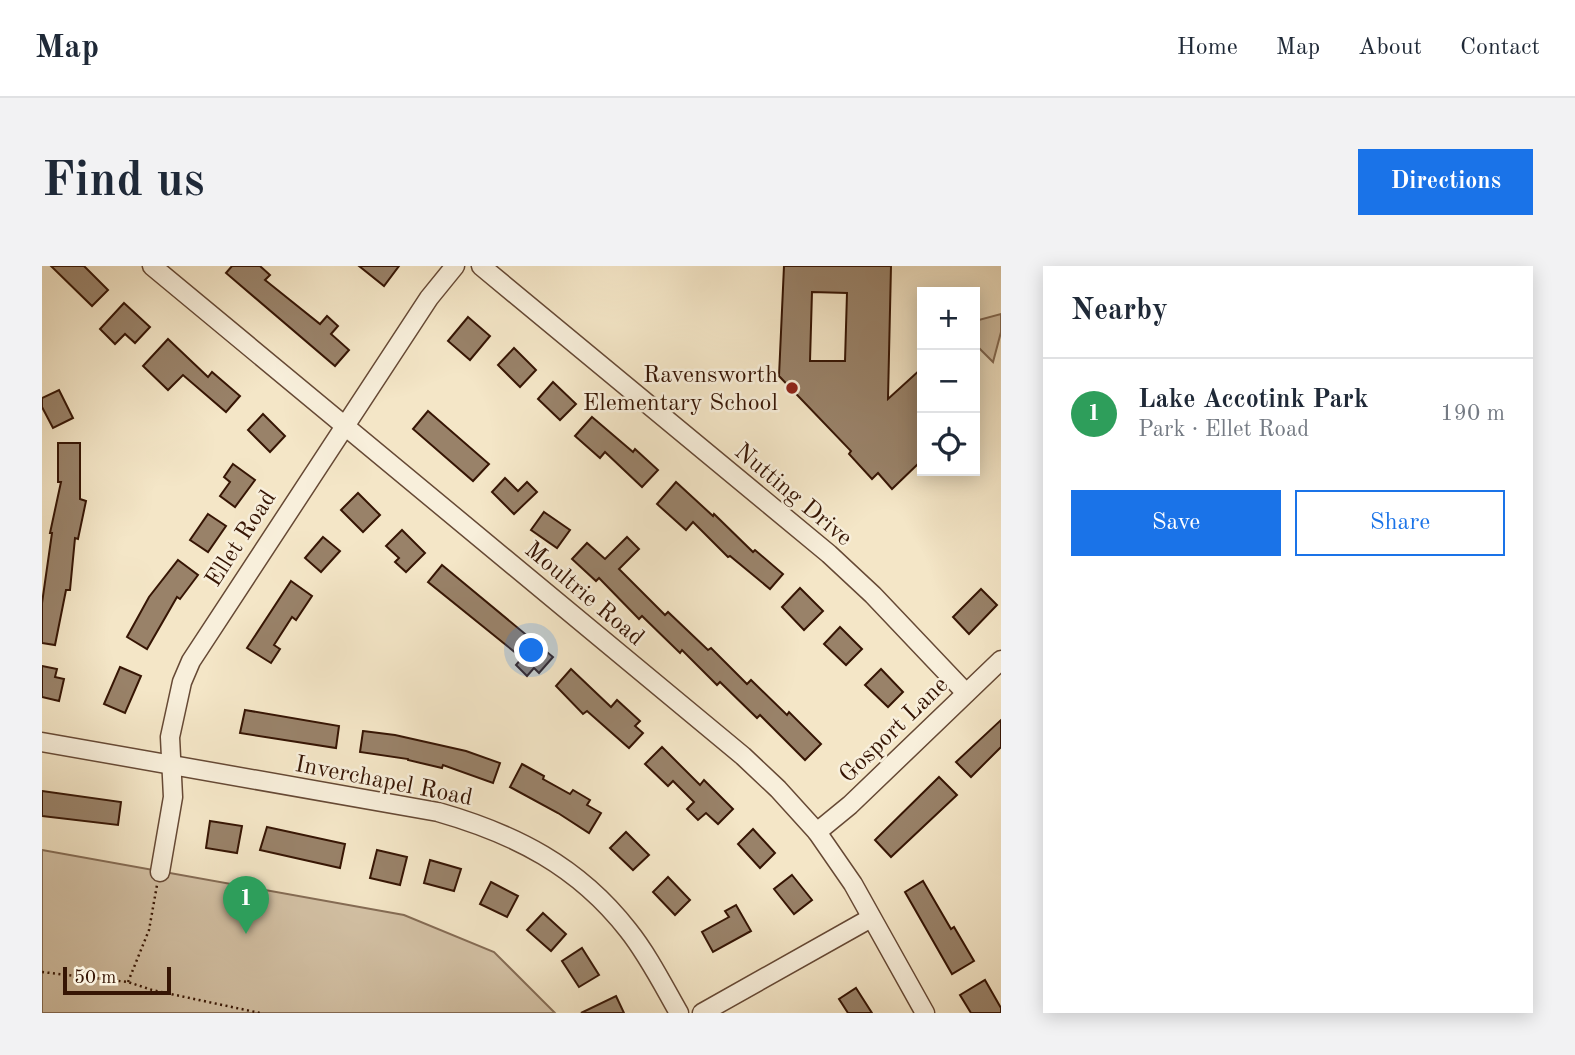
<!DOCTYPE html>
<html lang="en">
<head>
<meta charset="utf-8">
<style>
	body { margin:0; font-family:"Old Standard TT",serif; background:#f2f2f3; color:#1f2937 }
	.controls { position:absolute; right:21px; top:21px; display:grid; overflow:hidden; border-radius:0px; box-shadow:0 4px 18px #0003 }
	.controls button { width:63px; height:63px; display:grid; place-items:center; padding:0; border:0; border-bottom:2px solid #e0e1e3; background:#fff; color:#1f2937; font:35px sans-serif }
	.scale { position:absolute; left:21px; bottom:18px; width:108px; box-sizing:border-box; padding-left:7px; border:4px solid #361504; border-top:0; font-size:19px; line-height:24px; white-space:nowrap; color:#361504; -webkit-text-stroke:5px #f8efdb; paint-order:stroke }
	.you { position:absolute; left:490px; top:385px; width:24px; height:24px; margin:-18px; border:5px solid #fff; border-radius:50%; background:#1a73e8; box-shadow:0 0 0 10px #1a73e833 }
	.badge { display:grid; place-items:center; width:46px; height:46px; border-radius:50%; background:#1a73e8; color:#fff; font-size:23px; font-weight:700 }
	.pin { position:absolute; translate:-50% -58px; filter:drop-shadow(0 2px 4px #0008) }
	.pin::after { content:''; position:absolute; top:37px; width:24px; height:21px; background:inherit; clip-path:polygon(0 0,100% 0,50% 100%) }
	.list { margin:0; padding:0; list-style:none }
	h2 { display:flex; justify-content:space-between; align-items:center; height:91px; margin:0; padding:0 28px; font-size:30px }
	h2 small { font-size:23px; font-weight:400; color:#747a83 }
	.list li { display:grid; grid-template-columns:46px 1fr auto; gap:21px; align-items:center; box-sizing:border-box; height:112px; padding:0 28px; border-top:2px solid #e0e1e3 }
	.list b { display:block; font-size:26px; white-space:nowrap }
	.list p { margin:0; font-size:23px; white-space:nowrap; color:#747a83 }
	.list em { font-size:23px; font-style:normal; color:#747a83 }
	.actions { display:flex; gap:14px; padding:21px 28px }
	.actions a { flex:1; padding:16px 0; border:2px solid #1a73e8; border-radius:0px; text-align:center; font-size:24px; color:#1a73e8 }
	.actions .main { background:#1a73e8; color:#fff }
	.icon { flex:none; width:38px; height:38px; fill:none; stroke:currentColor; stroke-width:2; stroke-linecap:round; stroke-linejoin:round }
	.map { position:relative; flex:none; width:959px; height:747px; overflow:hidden; border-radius:0px }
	header { display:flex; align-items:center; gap:42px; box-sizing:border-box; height:98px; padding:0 35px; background:#fff; border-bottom:2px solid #e0e1e3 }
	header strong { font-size:33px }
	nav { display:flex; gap:38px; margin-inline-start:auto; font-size:24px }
	.intro { display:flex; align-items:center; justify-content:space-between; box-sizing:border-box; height:168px; padding:0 42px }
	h1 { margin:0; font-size:49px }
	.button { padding:18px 32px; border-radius:0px; background:#1a73e8; color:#fff; font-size:24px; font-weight:700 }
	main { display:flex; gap:42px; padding:0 42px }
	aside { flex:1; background:#fff; border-radius:0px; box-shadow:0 4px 18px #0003 }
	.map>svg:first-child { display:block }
	.green { fill:#d4c2a6; stroke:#856c55; stroke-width:2 }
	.building { fill:#998269; stroke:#361504; stroke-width:2; fill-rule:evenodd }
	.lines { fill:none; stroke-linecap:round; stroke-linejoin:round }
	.minor-casing { stroke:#664935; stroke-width:21 }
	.path { stroke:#361504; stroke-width:2.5; stroke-dasharray:2 3.5; stroke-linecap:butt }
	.minor { stroke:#f8efdb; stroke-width:18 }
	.poi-dot { fill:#8f2418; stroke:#f8efdb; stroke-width:2.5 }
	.labels { text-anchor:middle; stroke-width:5; stroke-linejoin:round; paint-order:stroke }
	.poi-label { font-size:24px; fill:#361504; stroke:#f8efdb; text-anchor:end }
	.street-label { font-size:24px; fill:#361504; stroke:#f8efdb }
</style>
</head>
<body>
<header>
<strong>Map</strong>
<nav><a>Home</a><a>Map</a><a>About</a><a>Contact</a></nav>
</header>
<div class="intro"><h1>Find us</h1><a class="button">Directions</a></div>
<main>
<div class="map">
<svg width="959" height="747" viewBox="0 0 959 747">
	<rect width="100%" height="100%" fill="#f4e6c7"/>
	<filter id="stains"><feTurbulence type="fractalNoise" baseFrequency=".00286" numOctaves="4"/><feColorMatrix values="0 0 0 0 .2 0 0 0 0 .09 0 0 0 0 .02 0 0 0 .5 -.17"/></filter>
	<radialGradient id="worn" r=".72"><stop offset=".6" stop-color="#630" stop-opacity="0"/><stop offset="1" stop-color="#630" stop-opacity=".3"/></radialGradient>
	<!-- green -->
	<g class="green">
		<path d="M959,48V66L951,96L933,78V55Z"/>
		<path d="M0,584L362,649L452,686L513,747H0Z"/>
	</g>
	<!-- building -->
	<g class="building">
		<path d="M9,0H42L66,24L50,40Z"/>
		<path d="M190,0H218L228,9L223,14L278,58L285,50L296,60L289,68L307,84L293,100L184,7Z"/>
		<path d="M317,0H357L342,20Z"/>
		<path d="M742,0H849L846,133L880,102V194L850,223L836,207L830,213L807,188L809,185L737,110ZM770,26L805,27L803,95H768Z"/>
		<path d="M82,37L108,61L93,77L83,68L73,78L58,63Z"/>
		<path d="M426,51L448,70L428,94L406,75Z"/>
		<path d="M126,73L166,111L170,106L198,130L184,146L141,109L126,124L101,100Z"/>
		<path d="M472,82L494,104L478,121L456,99Z"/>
		<path d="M511,116L534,138L518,154L496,133Z"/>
		<path d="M17,124L31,152L11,162L0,141V132Z"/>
		<path d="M386,145L447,198L431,215L371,163Z"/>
		<path d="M221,148L243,170L228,186L206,164Z"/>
		<path d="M550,151L591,186L593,183L616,204L600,221L563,186L558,192L533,170Z"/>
		<path d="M16,177H38V233L44,235L36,273L33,272L28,324H24L13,379L0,377V337L10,267H8L19,216H16Z"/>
		<path d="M191,198L213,214L193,241L178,230L188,216L182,211Z"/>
		<path d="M463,212L476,225L485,216L495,226L472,248L450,226Z"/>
		<path d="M634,216L671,250L672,248L711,286L713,284L741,308L728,323L688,290L686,291L651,256L644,264L615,238Z"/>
		<path d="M316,227L338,249L321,266L299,244Z"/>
		<path d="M502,246L528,264L515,282L489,264Z"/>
		<path d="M166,248L184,260L166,286L148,274Z"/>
		<path d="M360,264L383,287L364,306L353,296L357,292L344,280Z"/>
		<path d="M281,271L298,285L279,306L263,292Z"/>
		<path d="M585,271L597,283L577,303L623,349L626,346L666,384L669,382L705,418L709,414L745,449L747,446L779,478L763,494L718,449L715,452L678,416L675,419L640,384L638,387L600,350L597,353L557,312L554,315L530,293L545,277L563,293Z"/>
		<path d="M136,294L156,309L138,333L135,331L105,383L85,371L107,331Z"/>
		<path d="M400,299L511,391L497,407L492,402L485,410L474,399L480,392L386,316Z"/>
		<path d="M249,315L270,330L254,354L250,351L232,379L238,383L229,397L205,382Z"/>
		<path d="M758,322L781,345L762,364L740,341Z"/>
		<path d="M939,323L955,339L927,368L911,351Z"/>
		<path d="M798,361L820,383L804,399L782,378Z"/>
		<path d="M0,400L15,403L13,411L22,413L17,435L0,431Z"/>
		<path d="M78,401L99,410L83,447L62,438Z"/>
		<path d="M529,403L569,441L575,434L598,455L593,460L601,467L587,482L545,445L541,448L514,420Z"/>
		<path d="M839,403L861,426L846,441L823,419Z"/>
		<path d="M203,444L297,460L294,482L198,467Z"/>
		<path d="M959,454V481L929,511L914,496Z"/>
		<path d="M321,465L353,469L424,485L458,497L451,517L401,499L400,502L366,494V493L318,486Z"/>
		<path d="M620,481L658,519L662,514L691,543L676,558L664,547L656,554L645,543L652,536L631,515L626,520L603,498Z"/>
		<path d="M480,498L502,510L501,513L528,528L531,524L548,534L545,539L559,547L547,567L516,547L468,521Z"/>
		<path d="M897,511L915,529L849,591L833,574Z"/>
		<path d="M0,525L79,536L76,559L0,550Z"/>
		<path d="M168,555L200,560L195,587L164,582Z"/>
		<path d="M225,561L303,578L298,602L218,584Z"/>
		<path d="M711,563L733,587L718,602L696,578Z"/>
		<path d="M584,566L607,589L591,604L568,582Z"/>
		<path d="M335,584L365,591L358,619L328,612Z"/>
		<path d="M388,594L419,603L412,625L382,617Z"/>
		<path d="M750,609L770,634L752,648L732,623Z"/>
		<path d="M626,611L648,634L633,649L611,626Z"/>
		<path d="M881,615L909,663L912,661L932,695L910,708L863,626Z"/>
		<path d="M449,616L476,630L465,651L438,638Z"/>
		<path d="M694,639L709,665L671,686L660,666L687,651L683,645Z"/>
		<path d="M501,647L524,668L509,685L485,664Z"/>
		<path d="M540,682L557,709L537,721L520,695Z"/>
		<path d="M943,714L959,742V747H929L918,729Z"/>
		<path d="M814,722L830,747H806L797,733Z"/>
		<path d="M574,730L582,747H539Z"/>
	</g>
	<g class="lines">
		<!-- minor casing -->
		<g class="minor-casing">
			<g id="minor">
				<path d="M110,0L701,490L736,523L775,566L811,618L883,747"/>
				<path d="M439,0L787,288L831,329L924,427"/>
				<path d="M0,476L396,546C473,568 536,600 586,664C606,689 621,719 637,747"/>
				<path d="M775,566L808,539L959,394"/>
				<path d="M118,606L131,531L128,471L140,416L149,395L387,32L413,0"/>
				<path d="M660,747L829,652"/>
			</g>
		</g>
		<!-- path -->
		<g class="path">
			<path d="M0,706L86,716L110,724L218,747"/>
			<path d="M86,716L107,664L115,619"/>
		</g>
		<!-- minor -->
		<use href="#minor" class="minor"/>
	</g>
	<!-- markers -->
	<circle class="poi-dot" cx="750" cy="122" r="7"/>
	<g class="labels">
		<!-- poi labels -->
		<g class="poi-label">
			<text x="736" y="116">Ravensworth<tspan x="736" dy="28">Elementary School</tspan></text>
		</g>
		<!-- street labels -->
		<g class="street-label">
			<text transform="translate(752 228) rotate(40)" y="8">Nutting Drive</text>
			<text transform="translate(198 272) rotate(-57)" y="8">Ellet Road</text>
			<text transform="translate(543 327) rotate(40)" y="8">Moultrie Road</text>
			<text transform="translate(851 463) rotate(-44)" y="8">Gosport Lane</text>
			<text transform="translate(342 514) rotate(11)" y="8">Inverchapel Road</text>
		</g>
	</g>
	<rect width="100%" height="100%" filter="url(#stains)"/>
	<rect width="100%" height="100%" fill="url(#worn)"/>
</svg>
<div class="controls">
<button>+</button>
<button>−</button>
<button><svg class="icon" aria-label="locate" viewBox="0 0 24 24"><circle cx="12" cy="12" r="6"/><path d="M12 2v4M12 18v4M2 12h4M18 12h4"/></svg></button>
</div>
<div class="scale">50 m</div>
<div class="you"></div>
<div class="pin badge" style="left:204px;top:668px;background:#2e9e5b">1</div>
</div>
<aside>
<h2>Nearby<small></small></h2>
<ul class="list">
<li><span class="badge" style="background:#2e9e5b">1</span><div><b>Lake Accotink Park</b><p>Park · Ellet Road</p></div><em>190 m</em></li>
</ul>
<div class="actions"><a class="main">Save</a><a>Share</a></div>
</aside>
</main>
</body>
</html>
